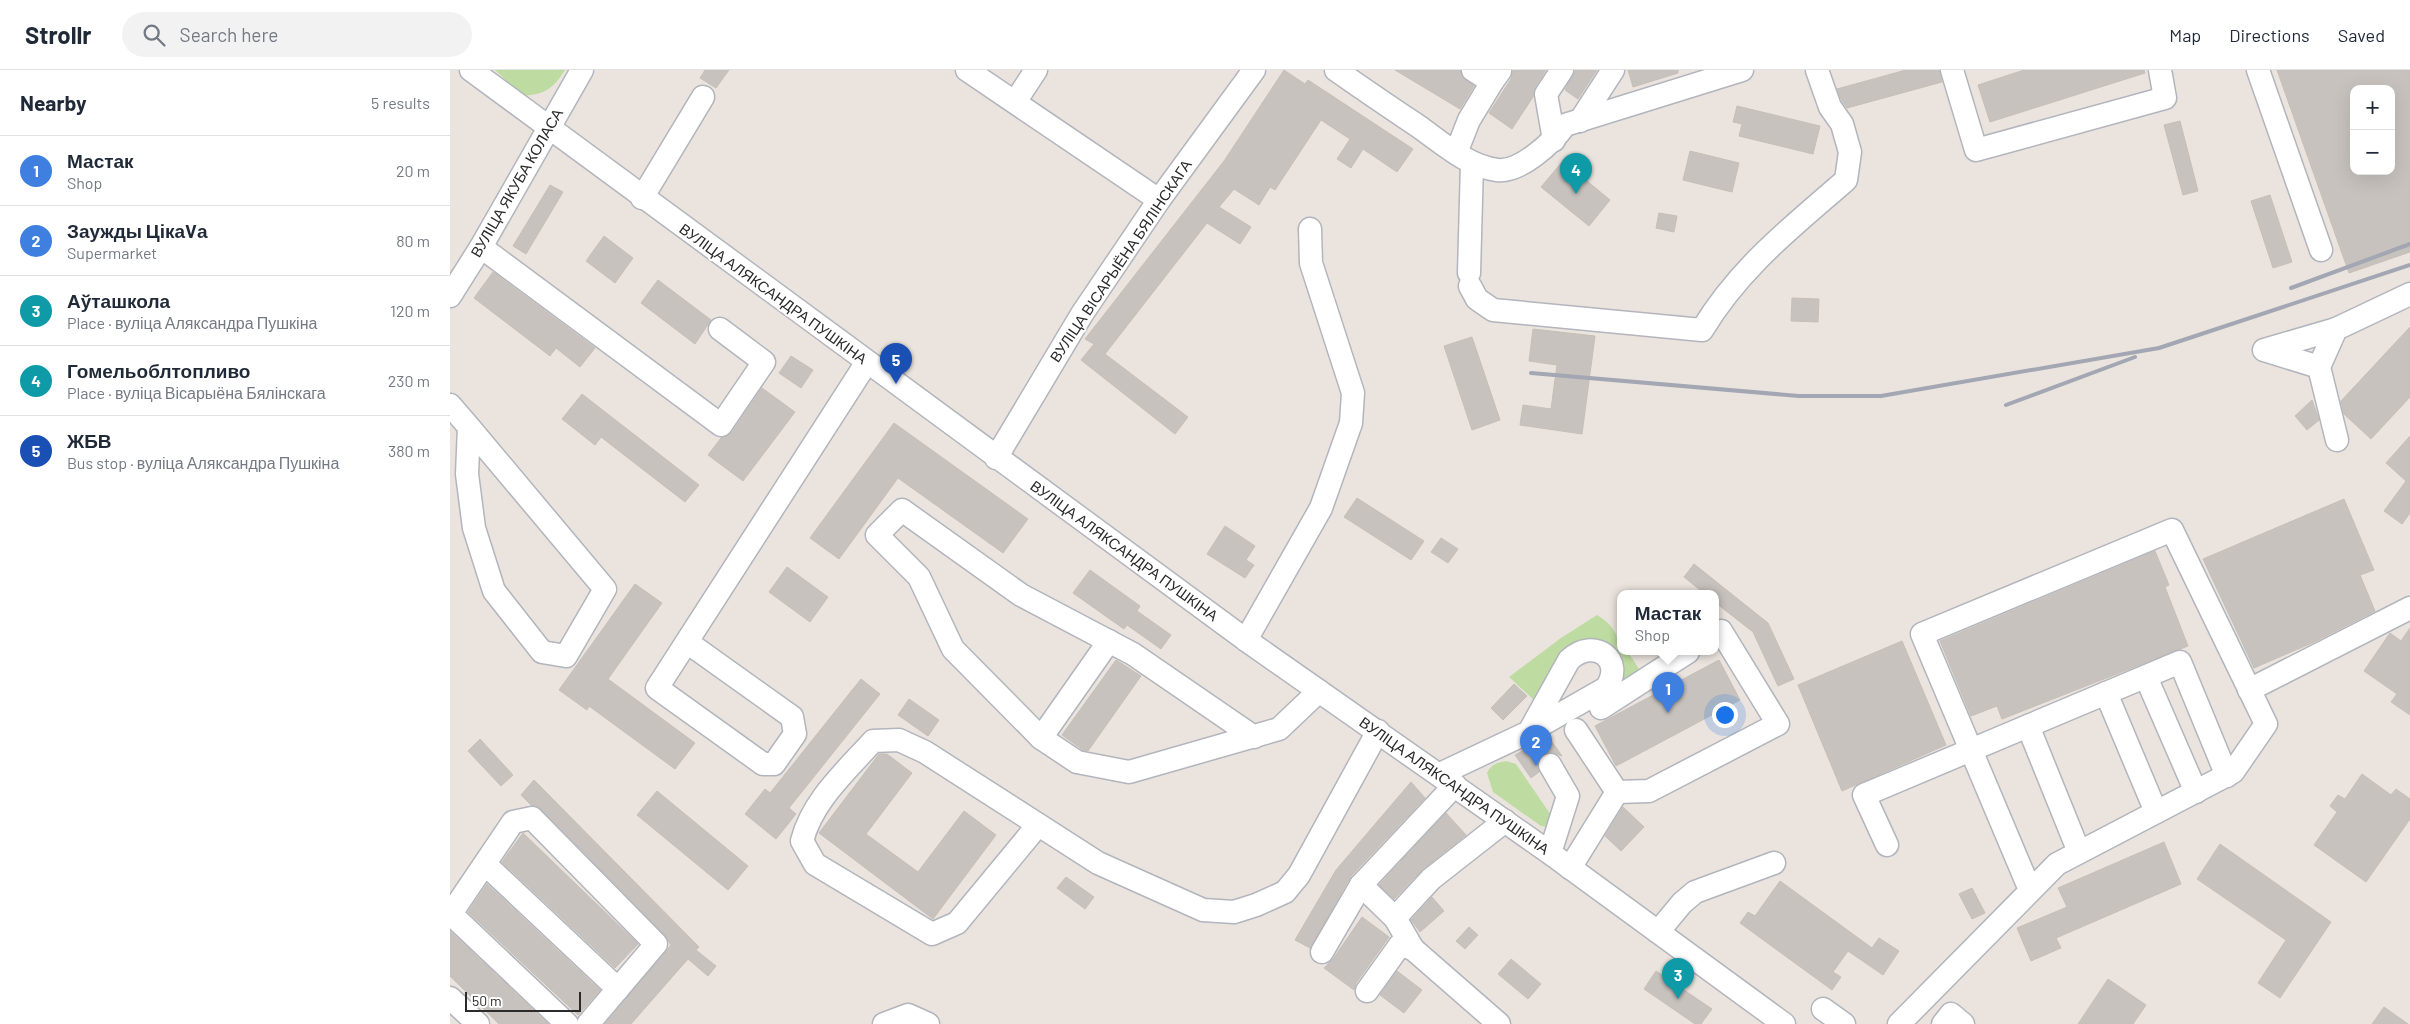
<!DOCTYPE html>
<html lang="en">
<head>
<meta charset="utf-8">
<style>
	body { margin:0; font-family:Barlow,sans-serif; background:#f2f2f3; color:#1f2937 }
	.controls { position:absolute; right:15px; top:15px; display:grid; overflow:hidden; border-radius:10px; box-shadow:0 5px 20px #0002 }
	.controls button { width:45px; height:45px; display:grid; place-items:center; padding:0; border:0; border-bottom:1px solid #e0e1e3; background:#fff; color:#1f2937; font:25px sans-serif }
	.scale { position:absolute; left:15px; bottom:12px; width:116px; box-sizing:border-box; padding-left:5px; border:2px solid #2b2b2b; border-top:0; font-size:14px; line-height:18px; white-space:nowrap; color:#2b2b2b; -webkit-text-stroke:4px #fff; paint-order:stroke }
	.you { position:absolute; left:1274px; top:644px; width:18px; height:18px; margin:-12px; border:4px solid #fff; border-radius:50%; background:#1a73e8; box-shadow:0 0 0 8px #1a73e833 }
	.badge { display:grid; place-items:center; width:32px; height:32px; border-radius:50%; background:#5082e6; color:#fff; font-size:16px; font-weight:700 }
	.pin { position:absolute; translate:-50% -41px; filter:drop-shadow(0 1px 2px #0008) }
	.pin::after { content:''; position:absolute; top:26px; width:18px; height:15px; background:inherit; clip-path:polygon(0 0,100% 0,50% 100%) }
	.popup { position:absolute; left:1167px; top:520px; width:102px; height:65px; box-sizing:border-box; display:grid; place-content:center; border-radius:10px; background:#fff; filter:drop-shadow(0 1px 4px #0005); font-size:16px; white-space:nowrap; color:#747a83 }
	.popup b { font-size:19px; color:#1f2937 }
	.popup::after { content:''; position:absolute; left:50%; top:100%; margin-left:-10px; border:10px solid transparent; border-top-color:#fff }
	.list { margin:0; padding:0; list-style:none }
	h2 { display:flex; justify-content:space-between; align-items:center; height:65px; margin:0; padding:0 20px; font-size:21px }
	h2 small { font-size:16px; font-weight:400; color:#747a83 }
	.list li { display:grid; grid-template-columns:32px 1fr auto; gap:15px; align-items:center; box-sizing:border-box; height:70px; padding:0 20px; border-top:1px solid #e0e1e3 }
	.list b { display:block; font-size:19px; white-space:nowrap }
	.list p { margin:0; font-size:16px; white-space:nowrap; color:#747a83 }
	.list em { font-size:16px; font-style:normal; color:#747a83 }
	.icon { flex:none; width:28px; height:28px; fill:none; stroke:currentColor; stroke-width:2; stroke-linecap:round; stroke-linejoin:round }
	.map { position:relative; flex:none; width:1960px; height:954px; overflow:hidden }
	header { display:flex; align-items:center; gap:30px; box-sizing:border-box; height:70px; padding:0 25px; background:#fff; border-bottom:1px solid #e0e1e3 }
	header strong { font-size:24px }
	nav { display:flex; gap:28px; margin-inline-start:auto; font-size:18px }
	.search { width:350px; height:45px; background:#f2f2f3; display:flex; align-items:center; gap:12px; box-sizing:border-box; padding:0 18px; border-radius:28px; color:#747a83; font-size:19px }
	main { display:flex }
	aside { flex:1; background:#fff }
	.map>svg:first-child { display:block }
	.green { fill:#bedba1 }
	.building { fill:#c7c2bd; stroke:#c6bfb8; fill-rule:evenodd }
	.lines { fill:none; stroke-linecap:round; stroke-linejoin:round }
	.minor-tunnel { stroke:#c5bfba; stroke-width:22; stroke-dasharray:22 11; stroke-linecap:butt }
	.minor-casing { stroke:#b2b5bd; stroke-width:25 }
	.minor { stroke:#fff; stroke-width:22 }
	.rail { stroke:#a2a7b3; stroke-width:4 }
	.labels { text-anchor:middle; stroke-width:4; stroke-linejoin:round; paint-order:stroke }
	.street-label { font-size:15px; fill:#2b2b2b; stroke:#fff }
</style>
</head>
<body>
<header>
<strong>Strollr</strong>
<div class="search"><svg class="icon" aria-label="search" viewBox="0 0 24 24"><circle cx="10" cy="10" r="6"/><path d="M15 15l6 6"/></svg>Search here</div>
<nav><a>Map</a><a>Directions</a><a>Saved</a></nav>
</header>
<main>
<aside>
<h2>Nearby<small>5 results</small></h2>
<ul class="list">
<li><span class="badge" style="background:#3f7fe0">1</span><div><b>Мастак</b><p>Shop</p></div><em>20 m</em></li>
<li><span class="badge" style="background:#3f7fe0">2</span><div><b>Заужды ЦікаVа</b><p>Supermarket</p></div><em>80 m</em></li>
<li><span class="badge" style="background:#0f9aa8">3</span><div><b>Аўташкола</b><p>Place · вуліца Аляксандра Пушкіна</p></div><em>120 m</em></li>
<li><span class="badge" style="background:#0f9aa8">4</span><div><b>Гомельоблтопливо</b><p>Place · вуліца Вісарыёна Бялінскага</p></div><em>230 m</em></li>
<li><span class="badge" style="background:#1a4fb4">5</span><div><b>ЖБВ</b><p>Bus stop · вуліца Аляксандра Пушкіна</p></div><em>380 m</em></li>
</ul>
</aside>
<div class="map">
<svg width="1960" height="954" viewBox="0 0 1960 954">
	<rect width="100%" height="100%" fill="#ebe4de"/>
	<!-- green -->
	<g class="green">
		<path d="M45,0H115C103,19 95,24 73,26Z"/>
		<path d="M1147,545C1161,553 1170,565 1170,582H1178L1193,605L1109,658L1164,616L1141,573L1085,631L1059,607L1111,568Z"/>
		<path d="M1056,691L1066,694L1101,745L1097,757L1091,756L1043,722L1037,703C1041,694 1047,693 1056,691Z"/>
	</g>
	<!-- building -->
	<g class="building">
		<path d="M255,0H279L266,18L250,8Z"/>
		<path d="M834,0L855,14L858,10L963,79L947,102L913,79L901,98L887,89L900,69L871,50L825,120L820,117L809,135L784,119L769,137L801,157L790,174L757,153L655,284L738,347L725,364L631,290L644,274L635,269L774,91Z"/>
		<path d="M945,0H1010L1012,6L1024,16L1010,39Z"/>
		<path d="M1063,0H1096L1085,17L1083,27L1062,59L1039,43L1061,9Z"/>
		<path d="M1125,0H1147L1128,29L1115,20Z"/>
		<path d="M1178,0H1228V3L1183,17Z"/>
		<path d="M1456,0H1489L1492,12L1397,38L1392,31L1387,19Z"/>
		<path d="M1574,0H1694L1695,3L1540,52L1528,15Z"/>
		<path d="M1827,0H1960V182L1899,203ZM1904,19H1941V101H1904Z"/>
		<path d="M1287,36L1370,56L1363,84L1289,66L1292,54L1283,52Z"/>
		<path d="M1730,51L1748,121L1733,125L1714,55Z"/>
		<path d="M1240,81L1289,93L1282,122L1233,110Z"/>
		<path d="M1113,91L1160,130L1139,156L1091,117Z"/>
		<path d="M100,115L113,122L76,184L63,176Z"/>
		<path d="M1820,125L1842,192L1823,198L1801,131Z"/>
		<path d="M1209,143L1227,146L1224,162L1206,158Z"/>
		<path d="M154,166L183,188L165,213L136,191Z"/>
		<path d="M43,202L145,278L130,297L106,278L100,286L24,228Z"/>
		<path d="M208,210L261,250L245,274L191,233Z"/>
		<path d="M1342,228L1369,229L1368,252L1341,251Z"/>
		<path d="M1960,257V327L1921,369L1894,344L1891,331Z"/>
		<path d="M1083,259L1145,266L1132,364L1070,355L1073,335L1101,339L1107,295L1079,291Z"/>
		<path d="M1022,267L1050,350L1022,360L994,276Z"/>
		<path d="M341,286L363,300L351,318L329,303Z"/>
		<path d="M312,318L345,342L293,411L258,385L271,368L282,362Z"/>
		<path d="M132,324L249,415L235,432L151,367L145,375L112,349Z"/>
		<path d="M1862,330L1869,350L1857,360L1845,346Z"/>
		<path d="M444,353L578,449L553,483L448,408L389,489L360,468Z"/>
		<path d="M1960,366V443L1952,454L1934,441L1956,411L1936,393Z"/>
		<path d="M907,428L974,471L961,490L894,447Z"/>
		<path d="M1894,429L1924,500L1910,505L1925,541L1862,573L1804,598L1753,489Z"/>
		<path d="M775,456L805,476L796,490L804,495L795,508L757,484Z"/>
		<path d="M991,468L1008,479L998,493L981,482Z"/>
		<path d="M1705,481L1719,515L1715,517L1738,576L1552,649L1547,636L1521,646L1490,571Z"/>
		<path d="M1244,494L1318,553L1344,609L1328,616L1303,562L1266,533V524H1255L1234,507Z"/>
		<path d="M337,497L378,527L360,552L319,522Z"/>
		<path d="M640,500L690,536L687,541L721,565L711,579L677,555L674,559L623,523Z"/>
		<path d="M185,514L212,533L158,609L245,673L225,699L139,636L137,640L109,620Z"/>
		<path d="M1960,558V645L1941,632L1947,624L1914,601L1940,563L1951,571Z"/>
		<path d="M1452,571L1496,675L1392,721L1348,615Z"/>
		<path d="M666,590L691,606L638,681L633,680L612,665Z"/>
		<path d="M1269,590L1290,630L1166,696L1145,656Z"/>
		<path d="M411,609L430,624L339,738L346,744L326,769L295,744L315,719L320,723Z"/>
		<path d="M1064,614L1077,626L1053,650L1041,638Z"/>
		<path d="M459,629L489,650L478,666L448,645Z"/>
		<path d="M1098,666L1112,686L1100,682L1093,684L1087,695L1089,702L1081,708L1065,685Z"/>
		<path d="M30,669L63,705L51,716L18,681Z"/>
		<path d="M429,684H437L462,703L416,764L468,802L514,741L546,765L483,849L369,763Z"/>
		<path d="M1912,704L1941,725L1946,719L1960,729V749L1916,812L1864,775L1887,742L1880,736L1888,725L1895,729Z"/>
		<path d="M84,710L249,877L246,880L266,896L258,906L238,889L181,954H155L221,875L215,865L91,739L81,735L71,725Z"/>
		<path d="M961,712L975,728L901,806L860,878L845,870L886,800Z"/>
		<path d="M207,721L298,796L278,820L187,745Z"/>
		<path d="M1173,737L1194,757L1171,781L1155,766Z"/>
		<path d="M996,743L1016,765L973,799L944,829L929,815Z"/>
		<path d="M73,763L188,874L165,898L52,792Z"/>
		<path d="M1714,772L1731,814L1606,868L1611,878L1581,891L1567,858L1617,837L1608,818Z"/>
		<path d="M1770,774L1881,852L1830,928L1808,913L1836,870L1747,809Z"/>
		<path d="M616,807L644,827L635,839L607,818Z"/>
		<path d="M1330,811L1422,878L1429,868L1449,881L1433,905L1398,881L1383,902L1391,907L1382,920L1290,853L1298,842L1305,846Z"/>
		<path d="M37,814L150,920L128,945L18,842Z"/>
		<path d="M1522,818L1535,843L1522,849L1509,824Z"/>
		<path d="M982,827L994,841L970,862L961,850Z"/>
		<path d="M912,847L939,867L906,913L904,920L874,898L883,889Z"/>
		<path d="M1019,857L1028,865L1015,879L1006,871Z"/>
		<path d="M0,861L98,954H49L0,906Z"/>
		<path d="M1061,889L1091,914L1078,929L1048,904Z"/>
		<path d="M947,901L972,920L954,943L930,925Z"/>
		<path d="M1206,901L1262,939L1251,954H1245L1194,919Z"/>
		<path d="M1658,909L1696,935L1683,954H1628Z"/>
		<path d="M1934,937L1958,954H1922Z"/>
	</g>
	<g class="lines">
		<!-- minor-tunnel -->
		<path class="minor-tunnel" d="M1085,672L1100,695"/>
		<!-- minor casing -->
		<g class="minor-casing">
			<g id="minor">
				<path d="M21,0L796,570L1100,783L1334,954"/>
				<path d="M517,0L709,130"/>
				<path d="M886,0C913,19 941,38 968,56C992,73 1017,96 1047,100C1070,103 1103,72 1115,55L1292,0"/>
				<path d="M1023,0L1042,12L1050,1"/>
				<path d="M1502,0L1526,80L1715,28L1710,0"/>
				<path d="M1808,0L1871,180"/>
				<path d="M565,32L586,0"/>
				<path d="M1130,51L1163,0"/>
				<path d="M1104,70L1096,24L1112,0"/>
				<path d="M1006,83L1019,50L1042,12"/>
				<path d="M192,128L253,27"/>
				<path d="M31,177L271,355L314,292L270,259"/>
				<path d="M1019,203L1022,93"/>
				<path d="M1020,216L1027,229L1043,240L1252,260C1290,197 1341,158 1396,110L1400,82L1392,54L1380,37L1367,0"/>
				<path d="M0,226L31,177L132,0"/>
				<path d="M1869,297L1814,280L1886,259"/>
				<path d="M0,335L19,357L155,519L116,586L92,582L44,521L24,458L17,404L19,357"/>
				<path d="M1887,370L1869,297L1886,259L1960,224"/>
				<path d="M546,388L632,244L709,130L804,0"/>
				<path d="M796,570L871,438L901,353L903,323L861,193L860,159"/>
				<path d="M237,572L342,647L345,664L324,694H313L207,618L417,292"/>
				<path d="M1696,607L1746,722"/>
				<path d="M1799,620L1960,538"/>
				<path d="M1656,623L1706,742"/>
				<path d="M1151,638L1238,582"/>
				<path d="M1578,656L1629,782"/>
				<path d="M804,667L683,584L571,525L452,440L427,465L469,507L503,579L591,668L627,692L679,702L829,659L869,621"/>
				<path d="M591,668L659,571"/>
				<path d="M1100,695L1118,726L1100,783"/>
				<path d="M990,704L1079,662L1156,618C1176,590 1144,566 1119,590L1079,662"/>
				<path d="M1167,722L1199,721L1328,654L1271,561L1266,564"/>
				<path d="M588,755L507,853L482,864L365,794L352,771C362,731 396,701 423,671L449,670L475,682L648,793L753,840L784,842L806,835L835,822L849,805L928,661"/>
				<path d="M1437,775L1414,725L1730,592L1777,706"/>
				<path d="M35,794L168,919"/>
				<path d="M1120,798L1167,722L1126,660"/>
				<path d="M911,815L945,848L963,879L950,875L917,921"/>
				<path d="M1,844L117,954"/>
				<path d="M0,845L63,752L82,748L206,874L138,954"/>
				<path d="M945,848L981,809L1055,751"/>
				<path d="M1208,862L1232,833L1245,822L1324,793"/>
				<path d="M963,879L1049,954"/>
				<path d="M872,882L911,815L1005,715"/>
				<path d="M0,928L28,954"/>
				<path d="M1373,939L1394,954"/>
				<path d="M434,954L458,945L478,954"/>
				<path d="M1449,954L1607,794L1783,702L1816,654L1722,460L1472,564L1580,820"/>
				<path d="M1493,954L1501,944L1513,954"/>
			</g>
		</g>
		<!-- minor -->
		<use href="#minor" class="minor"/>
		<!-- rail -->
		<g class="rail">
			<path d="M1841,218L1960,174"/>
			<path d="M1081,303L1349,326H1431L1709,278L1960,195"/>
			<path d="M1556,335L1685,287"/>
		</g>
	</g>
	<g class="labels">
		<!-- street labels -->
		<g class="street-label">
			<text transform="translate(67 113) rotate(-60)" y="5">ВУЛІЦА ЯКУБА КОЛАСА</text>
			<text transform="translate(671 191) rotate(-56)" y="5">ВУЛІЦА ВІСАРЫЁНА БЯЛІНСКАГА</text>
			<text transform="translate(323 224) rotate(36)" y="5">ВУЛІЦА АЛЯКСАНДРА ПУШКІНА</text>
			<text transform="translate(674 481) rotate(36)" y="5">ВУЛІЦА АЛЯКСАНДРА ПУШКІНА</text>
			<text transform="translate(1004 716) rotate(35)" y="5">ВУЛІЦА АЛЯКСАНДРА ПУШКІНА</text>
		</g>
	</g>
</svg>
<div class="controls">
<button>+</button>
<button>−</button>
</div>
<div class="scale">50 m</div>
<div class="you"></div>
<div class="pin badge" style="left:1218px;top:643px;background:#3f7fe0">1</div>
<div class="popup"><b>Мастак</b>Shop</div>
<div class="pin badge" style="left:1086px;top:696px;background:#3f7fe0">2</div>
<div class="pin badge" style="left:1228px;top:929px;background:#0f9aa8">3</div>
<div class="pin badge" style="left:1126px;top:124px;background:#0f9aa8">4</div>
<div class="pin badge" style="left:446px;top:314px;background:#1a4fb4">5</div>
</div>
</main>
</body>
</html>
